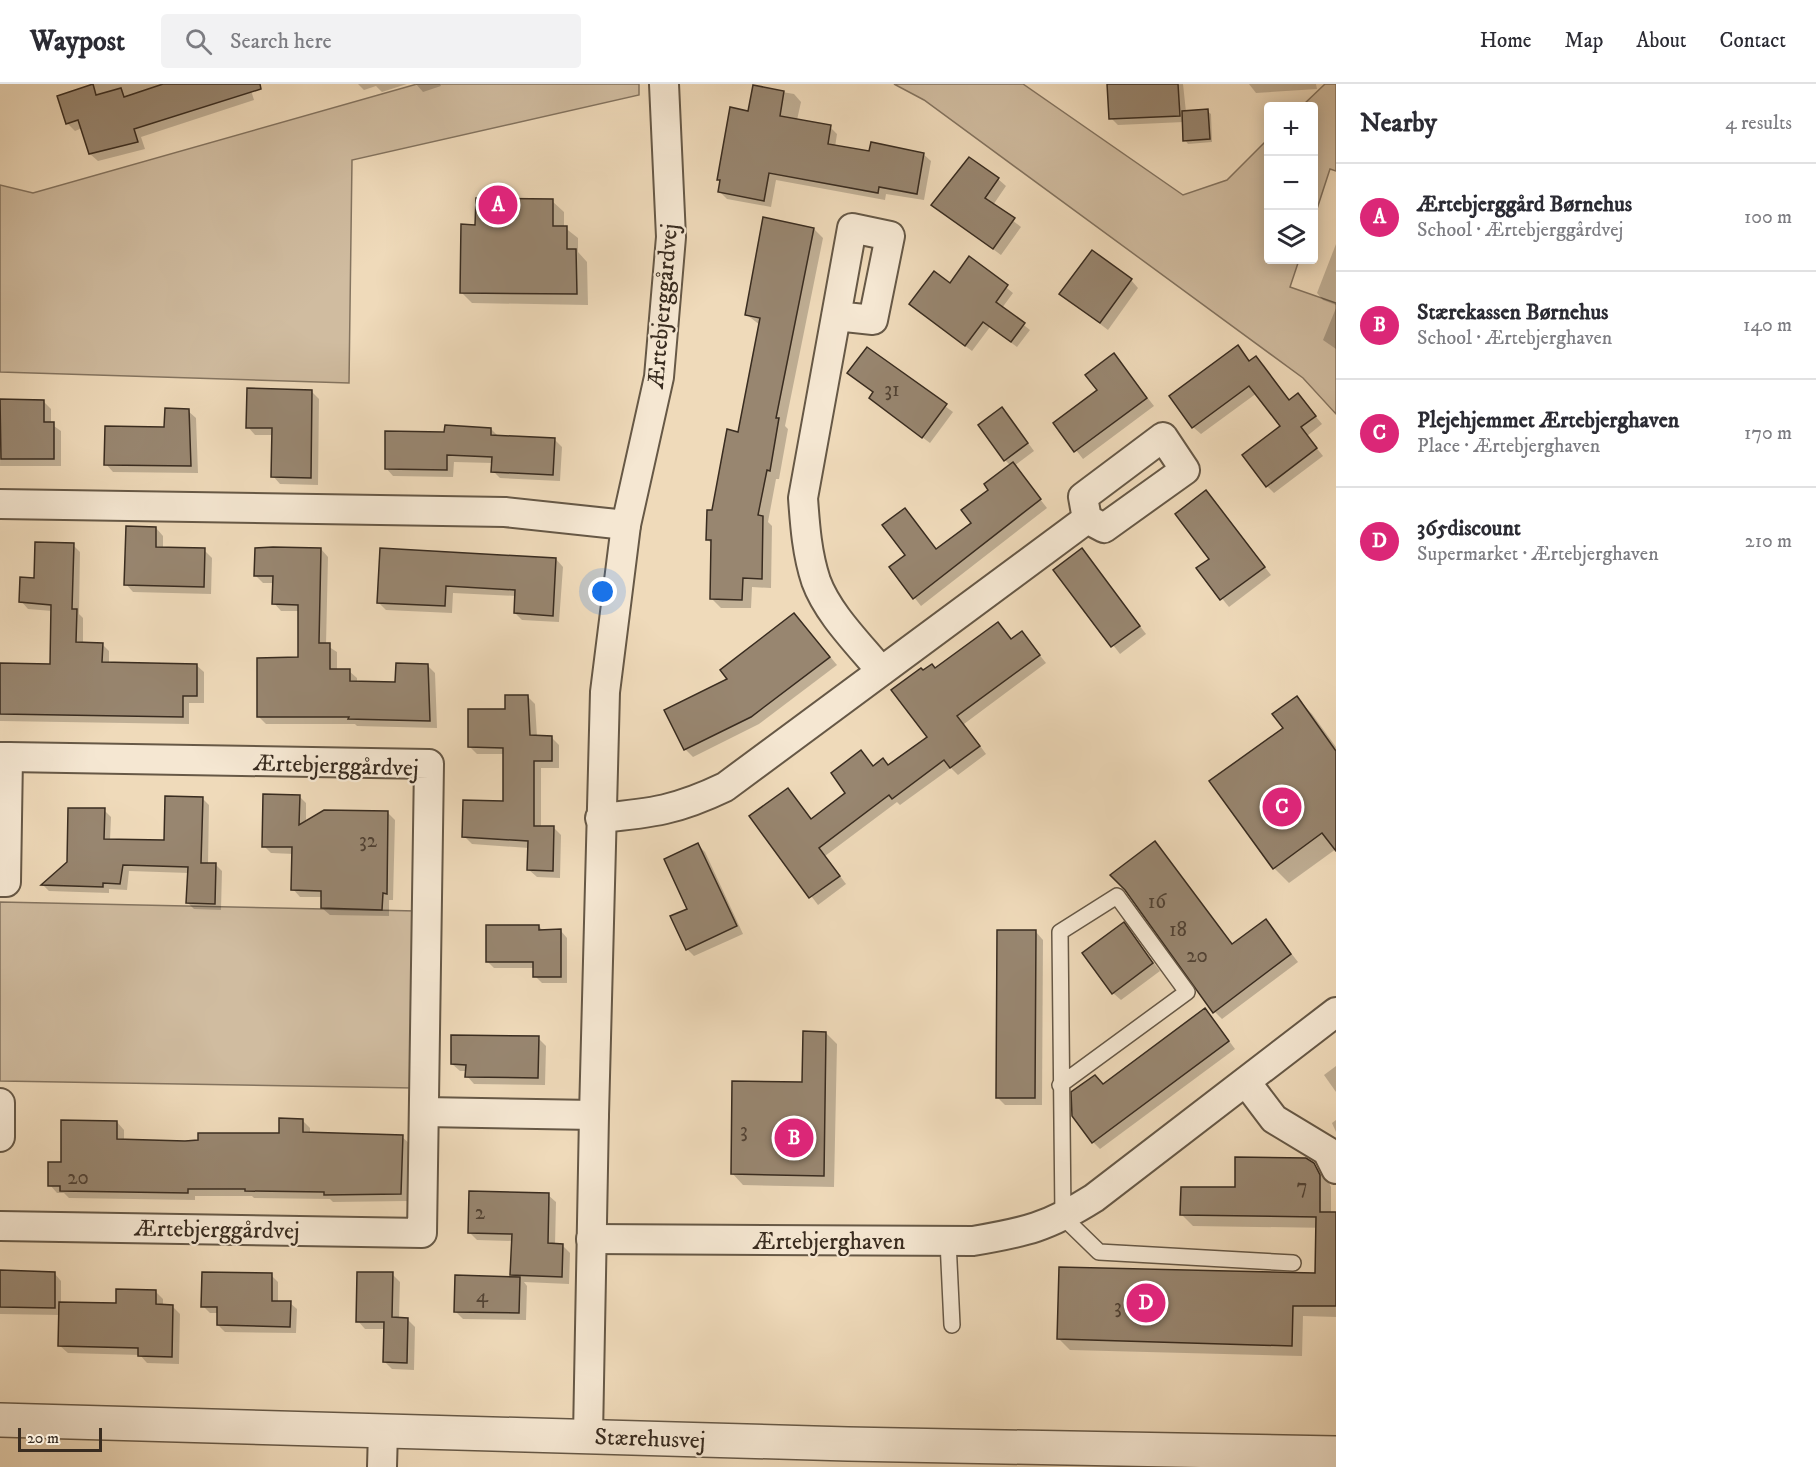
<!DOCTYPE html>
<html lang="en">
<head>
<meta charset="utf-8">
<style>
	body { margin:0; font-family:"IM FELL DW Pica",serif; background:#f2f2f3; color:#2b2b33 }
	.controls { position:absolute; right:18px; top:18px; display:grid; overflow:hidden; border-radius:6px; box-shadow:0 3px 15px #0003 }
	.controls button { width:54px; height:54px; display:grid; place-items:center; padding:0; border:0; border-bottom:2px solid #e1e1e2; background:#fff; color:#2b2b33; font:30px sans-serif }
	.scale { position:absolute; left:18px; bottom:15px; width:84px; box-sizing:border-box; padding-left:6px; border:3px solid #392c20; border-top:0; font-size:16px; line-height:21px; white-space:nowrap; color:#392c20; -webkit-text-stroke:4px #f5e7d2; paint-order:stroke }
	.you { position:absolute; left:603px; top:508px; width:21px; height:21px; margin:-15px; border:4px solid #fff; border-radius:50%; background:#1a73e8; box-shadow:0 0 0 9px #1a73e833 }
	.badge { display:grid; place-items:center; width:39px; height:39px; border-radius:50%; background:#db2777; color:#fff; font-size:20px; font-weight:700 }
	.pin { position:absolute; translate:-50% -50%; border:3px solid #fff; box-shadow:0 2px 6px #0006 }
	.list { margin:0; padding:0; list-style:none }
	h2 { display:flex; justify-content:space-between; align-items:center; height:78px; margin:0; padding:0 24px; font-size:26px }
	h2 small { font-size:20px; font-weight:400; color:#7c7c81 }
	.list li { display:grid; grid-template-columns:39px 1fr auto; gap:18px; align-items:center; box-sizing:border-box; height:108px; padding:0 24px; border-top:2px solid #e1e1e2 }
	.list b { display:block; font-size:22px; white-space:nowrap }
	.list p { margin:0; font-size:20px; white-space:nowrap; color:#7c7c81 }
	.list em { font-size:20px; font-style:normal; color:#7c7c81 }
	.icon { flex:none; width:33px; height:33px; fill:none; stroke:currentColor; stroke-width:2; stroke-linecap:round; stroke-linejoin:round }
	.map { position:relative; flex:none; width:1336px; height:1383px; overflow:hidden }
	header { display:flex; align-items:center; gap:36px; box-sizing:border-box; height:84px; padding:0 30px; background:#fff; border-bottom:2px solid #e1e1e2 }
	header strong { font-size:28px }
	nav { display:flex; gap:33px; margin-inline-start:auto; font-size:21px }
	.search { width:420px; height:54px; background:#f2f2f3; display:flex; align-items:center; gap:15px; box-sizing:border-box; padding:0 21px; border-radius:6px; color:#7c7c81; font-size:22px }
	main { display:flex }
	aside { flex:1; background:#fff }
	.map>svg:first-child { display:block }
	.green { fill:#d0bca0; stroke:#847460; stroke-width:1.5 }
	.shadow { fill:#0003 }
	.building { fill:#988670; stroke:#392c20; stroke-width:1.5 }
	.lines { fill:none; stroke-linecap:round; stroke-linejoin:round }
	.service-casing { stroke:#665846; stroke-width:18 }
	.minor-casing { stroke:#665846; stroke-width:32 }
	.tertiary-casing { stroke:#665846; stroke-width:36 }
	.service { stroke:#f5e7d2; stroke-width:15 }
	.minor { stroke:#f5e7d2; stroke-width:28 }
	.tertiary { stroke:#f5e7d2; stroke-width:33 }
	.labels { text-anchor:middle; stroke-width:4.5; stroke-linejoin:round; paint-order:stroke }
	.number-label { font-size:21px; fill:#514234 }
	.street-label { font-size:24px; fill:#392c20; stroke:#f5e7d2 }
</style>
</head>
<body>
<header>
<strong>Waypost</strong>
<div class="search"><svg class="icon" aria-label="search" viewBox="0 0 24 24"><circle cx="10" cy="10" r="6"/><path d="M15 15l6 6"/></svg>Search here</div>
<nav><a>Home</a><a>Map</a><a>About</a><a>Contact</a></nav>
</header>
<main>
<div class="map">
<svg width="1336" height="1383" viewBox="0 0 1336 1383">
	<rect width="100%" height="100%" fill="#efdaba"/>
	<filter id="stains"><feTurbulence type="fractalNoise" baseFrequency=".00333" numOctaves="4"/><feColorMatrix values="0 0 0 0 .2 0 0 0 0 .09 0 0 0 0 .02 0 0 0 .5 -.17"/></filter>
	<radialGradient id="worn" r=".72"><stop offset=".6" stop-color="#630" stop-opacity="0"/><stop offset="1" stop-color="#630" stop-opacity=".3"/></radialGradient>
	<!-- green -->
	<g class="green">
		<path d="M417,0H639V11L352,76L349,299L0,288V101L33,109Z"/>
		<path d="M894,0H1023L1183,111L1227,96L1268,55V176H1299L1290,203L1336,219V330L1303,294L924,16Z"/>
		<path d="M1325,0H1336V87L1330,85L1314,134V22H1302Z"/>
		<path d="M0,818L416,827L413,1004L0,997Z"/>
	</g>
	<!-- shadow -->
	<g class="shadow">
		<path d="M92,0H249L254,16L141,53L145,65L98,77L90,70L82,44L75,47L67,39Z"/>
		<path d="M358,0H407L382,8L376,2L364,6Z"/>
		<path d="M416,0H440L441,2L423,8Z"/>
		<path d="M1109,0H1183L1186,28L1207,27L1211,30L1212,58L1188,60L1185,56L1184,38L1118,41L1111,34Z"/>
		<path d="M1249,0H1316L1317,5L1256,9Z"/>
		<path d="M754,3L794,10L801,18L797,36L830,43L837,50L835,63L870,69L923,70L931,77L924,116L886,110L885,116L776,96L771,123L727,115L720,108L722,98L718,95L749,29Z"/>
		<path d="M998,95L1006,102L993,121L1021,143L1001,171L933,121Z"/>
		<path d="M552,117L564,128V143L578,154V168L587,178L588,221L472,219L461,208L477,142Z"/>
		<path d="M814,145L823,154L785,342L788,345L779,395H776L768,438L772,442L771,504L752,503L751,524H721L712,515V460L708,456L713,428L740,349L760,241L747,231Z"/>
		<path d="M1336,160V221L1323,216L1317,209Z"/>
		<path d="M970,174L1013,209L1002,224L1030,246L1017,263L990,243L972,267L917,226L950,201Z"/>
		<path d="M1131,196L1138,204L1108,246L1061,210Z"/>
		<path d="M1336,224V265L1323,256Z"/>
		<path d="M1238,263L1251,278L1256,274L1264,281L1290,317L1298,311L1322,340L1307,352L1323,372L1274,409L1267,402L1283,342L1257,309L1201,350L1193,343Z"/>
		<path d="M868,265L953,328L930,359L878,320Z"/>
		<path d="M1114,271L1154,322L1083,375L1055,339L1099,306Z"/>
		<path d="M311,307L319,315L318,401L280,400L273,392V351H255L248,343Z"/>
		<path d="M1,317H43L51,325V340L61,347V382H0Z"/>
		<path d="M188,327L196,334L198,389L113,388L106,380L165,345Z"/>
		<path d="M1009,333L1034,367L1014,382L1047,424L921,522L891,484L937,466L973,439L1011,382L1005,376Z"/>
		<path d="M491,345L499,353L555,356L562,363L560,397L500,394L493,387V379L454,378L453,393L393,392L386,384L446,349Z"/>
		<path d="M1206,408L1271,491L1229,523L1198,485L1211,475Z"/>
		<path d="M156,444L163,452V465L204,466L212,474L211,510L133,508L126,500Z"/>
		<path d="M73,461L80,468L79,530L83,534V560H102L109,567V579L196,581L204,588V619H189V640L0,637V580L51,581L52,527L28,525L21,517L36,495Z"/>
		<path d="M321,465L328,473L326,561L337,568V586L349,587L357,594V599L397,600L428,582L435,589L437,644L357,642L355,640H266L258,632L299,575V527H281L274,519V499H263L255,491Z"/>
		<path d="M381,466L556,475L563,483L559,538L522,536L515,529L516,512L453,509L452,529L386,526L379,519Z"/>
		<path d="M1082,466L1146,550L1120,570L1055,486Z"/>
		<path d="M802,539L837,581L759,640L693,673L685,665L729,595Z"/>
		<path d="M1022,549L1046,579L964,640L986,670L958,691L951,684L900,721L897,718L825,772L846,800L818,821L751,733L788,706L812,736L847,709L874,683H889L929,653L923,588L1012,556Z"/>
		<path d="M527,612L535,620L537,653H551L559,661V684H541V743H553L561,751L560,794L537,793L529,786V764L472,760L464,752L505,718V670H477L470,663L507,627Z"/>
		<path d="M1296,614L1312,630L1336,663V765L1289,799L1274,784L1285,644Z"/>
		<path d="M299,712L306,719V739L388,729L395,736L393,816H389V832L330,831L322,824V813H300L293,805L294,770L271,769L264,762Z"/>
		<path d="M202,714L209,721L208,781L215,780L222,787L221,826L194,825L187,818L189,789L129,787L127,806L109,805V809L49,807L43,801L68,778L104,726L111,733L110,757H166Z"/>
		<path d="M1155,759L1233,861L1266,837L1298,878L1222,935L1215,928Z"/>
		<path d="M698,761L705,768L743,850L694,872L687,865L689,825Z"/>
		<path d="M1124,840L1160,887L1121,916L1113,909Z"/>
		<path d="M539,842L543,847H561L567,854V899H542L535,892V884H494L487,877Z"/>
		<path d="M1036,848L1043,856L1042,1021H1005L997,1013Z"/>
		<path d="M1212,934L1235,965L1100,1065L1093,1058L1103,1002Z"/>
		<path d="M826,949L837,960L834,1103L743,1101L732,1089L804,1000Z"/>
		<path d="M538,954L546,962L545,1001L474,1000L467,992V987H460L452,980Z"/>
		<path d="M1336,982V1008L1324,991Z"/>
		<path d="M302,1036L310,1044V1050L402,1053L410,1060L408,1117L333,1118L330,1115L254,1114L252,1112H195V1116L69,1114L64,1109H57L50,1101L62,1079L117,1038L124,1046V1057L185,1059L281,1051Z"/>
		<path d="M1336,1036V1048L1332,1039Z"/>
		<path d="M1313,1080L1326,1092L1331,1103V1144L1193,1142L1182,1131L1236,1105Z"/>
		<path d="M548,1111L556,1118L555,1161H562L570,1169L569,1200L524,1198L527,1202L526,1236L463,1235L455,1227L515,1194L512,1191L513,1157L477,1156L469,1148Z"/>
		<path d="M1317,1155H1336V1233L1303,1232L1302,1272L1070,1266L1059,1255L1316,1191Z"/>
		<path d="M0,1188L54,1189L61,1197V1219L117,1220L156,1208L163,1215V1222H172L180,1230L179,1280L147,1279L140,1271L68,1269L60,1262V1231L0,1230Z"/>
		<path d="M392,1190L400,1198L399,1235H407L415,1243L414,1286L392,1285L385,1278V1245H365L358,1237Z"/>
		<path d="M271,1191L278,1198V1219H290L297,1225L296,1249L225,1248L218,1241L219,1229H210L203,1222Z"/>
	</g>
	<!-- building -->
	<g class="building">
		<path d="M93,0L96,11L121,4L124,13L163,0H260L261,5L134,45L138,58L89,70L78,36L66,40L57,12Z"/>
		<path d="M1107,0H1178L1180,32L1109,35Z"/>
		<path d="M753,1L784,7L780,32L831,41L828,60L869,67L871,58L924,69L917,110L879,103L878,109L769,89L764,117L718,108L720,96H717L730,23L748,27Z"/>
		<path d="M1208,25L1210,55L1183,57L1182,27Z"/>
		<path d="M969,73L999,94L985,114L1015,134L993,165L931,121Z"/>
		<path d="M476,114L553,115V142H567V165H576L577,210L460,209L461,140L475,141Z"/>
		<path d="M763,133L814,144L776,334H779L770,387L767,386L758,431L763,432L762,495L743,494L742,516L710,515L711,456H706L707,426H712L727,345L738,348L760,234L745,231Z"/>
		<path d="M1092,166L1132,195L1100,239L1059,210Z"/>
		<path d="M969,172L1008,201L996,218L1025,239L1011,258L983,238L965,262L909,220L934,187L950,199Z"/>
		<path d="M1238,261L1249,277L1256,272L1289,316L1298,309L1316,332L1301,343L1317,364L1266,403L1242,371L1280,342L1249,302L1192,344L1169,312Z"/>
		<path d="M867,263L947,320L922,354L869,314L873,308L847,289Z"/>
		<path d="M1114,269L1147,314L1074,368L1053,339L1097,306L1085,291Z"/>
		<path d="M247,304L312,306L311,394L271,393L272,344H246Z"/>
		<path d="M0,315L44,316V338H54V375H1Z"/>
		<path d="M1002,323L1028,359L1004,377L978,341Z"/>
		<path d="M165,324L189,325L191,382L104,381L105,342L164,343Z"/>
		<path d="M445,341L491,344V351L555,354L553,391L491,388L492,373L447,371V386L385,385V347L444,348Z"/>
		<path d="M1013,378L1041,415L913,515L889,483L905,471L882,441L905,424L936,465L971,439L961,426L988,406L984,400Z"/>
		<path d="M1206,406L1265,483L1220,516L1196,484L1209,475L1175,430Z"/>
		<path d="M126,442L156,443V463L205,464L204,503L124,501Z"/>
		<path d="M35,458L74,459L72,525H77L76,558L103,559L102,578L197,580V612H183V633L0,630V579L50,580L51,521L19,518L20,493L34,494Z"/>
		<path d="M273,463L321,464L319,559H330V585H350V597L395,598L396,579L428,580L430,637L348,635L349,633H257V574L298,573V521L272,520L273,492H254L255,464Z"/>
		<path d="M380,464L556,474L553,532L514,529L515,506L446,502L445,522L377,519Z"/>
		<path d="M1082,464L1140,542L1111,563L1053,486Z"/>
		<path d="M794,529L830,573L751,633L684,666L664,626L727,595L720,586Z"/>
		<path d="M998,538L1011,555L1022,547L1040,571L957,632L980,662L950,684L944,676L892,715L889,711L819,764L840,792L809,814L749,732L788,704L811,735L845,709L831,689L861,666L873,682L883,674L888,681L927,653L891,606L921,584L923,586L932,580L935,584Z"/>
		<path d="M505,611H528L530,651L552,652V677H534V742H554L553,787L527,786L528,757L462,753L463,716L503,717V664L468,663V625H505Z"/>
		<path d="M1297,612L1336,667V767L1322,749L1273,785L1209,697L1283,644L1272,630Z"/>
		<path d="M263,710L300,711L299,741L324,726L388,727L387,810L383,809L382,826L321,824V807L291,806L292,763H262Z"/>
		<path d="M165,712L203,713L201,779H216L215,820L186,819L188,783L123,781L120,800L103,799V803L41,801L67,778L68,724H105L104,755L164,756Z"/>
		<path d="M1155,757L1232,860L1266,835L1291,870L1213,929L1125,806L1110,791Z"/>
		<path d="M698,759L737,842L686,866L670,832L687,825L664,775Z"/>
		<path d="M1124,838L1153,879L1112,910L1082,869Z"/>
		<path d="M486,841H539V846L561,845V893H533V878H486Z"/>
		<path d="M997,846H1036L1035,1014H996Z"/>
		<path d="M1205,924L1229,957L1092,1059L1072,1032L1071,1008L1095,991L1103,1000Z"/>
		<path d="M803,947L826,948L824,1092L731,1090L732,997L802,998Z"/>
		<path d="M451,951L539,952L538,994L465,993L466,981L451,980Z"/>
		<path d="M279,1034L303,1035V1048L403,1051L401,1110L324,1111V1108L245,1107V1105H188V1109L60,1107V1102H48V1078H61V1036L117,1037V1055L185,1057L198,1056V1049H279Z"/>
		<path d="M1235,1073L1306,1074L1314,1079L1320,1091V1128H1336V1222H1293L1292,1262L1057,1255L1059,1183L1315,1189L1316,1133L1180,1131L1181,1103H1235Z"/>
		<path d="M469,1107L549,1109L548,1159L563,1160L562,1193L510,1191L512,1150L468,1149Z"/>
		<path d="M0,1186L55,1188V1224L0,1223Z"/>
		<path d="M202,1188L272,1189V1217H291L290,1243L217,1241V1223H201Z"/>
		<path d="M357,1188H393L392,1233L408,1234L407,1279L383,1278L384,1238H356Z"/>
		<path d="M455,1191L520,1193L519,1229L454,1228Z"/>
		<path d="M116,1205L156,1206V1220L173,1221L172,1273L138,1272V1264L58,1262L59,1218L116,1219Z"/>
	</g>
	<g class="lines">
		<!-- service casing -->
		<g class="service-casing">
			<g id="service">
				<path d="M1060,1001L1187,908L1117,812L1060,848L1063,1133L1099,1168L1293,1179"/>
				<path d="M948,1157L952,1241"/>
			</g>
		</g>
		<!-- minor casing -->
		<g class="minor-casing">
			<g id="minor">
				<path d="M836,232L873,236L890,152L852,144L803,414C805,442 807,470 816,497C828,530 859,560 881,587"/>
				<path d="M0,420L505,428L626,441"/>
				<path d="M0,673H8L6,798H0"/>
				<path d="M600,734C653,729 677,726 725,703L1087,435L1083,413L1163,353L1185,386L1104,444L1087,435"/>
				<path d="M1246,998L1274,1035L1327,1067L1336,1085"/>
				<path d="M0,1019V1053"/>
				<path d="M424,1028L594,1031"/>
				<path d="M0,1142L422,1149L429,680L8,673"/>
				<path d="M591,1155L973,1157C1026,1148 1048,1143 1094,1114L1336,928"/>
				<path d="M588,1352L594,1031L605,608L626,441L659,293L671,153L664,0"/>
				<path d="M382,1383L383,1347"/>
			</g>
		</g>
		<!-- tertiary casing -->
		<g class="tertiary-casing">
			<path id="tertiary" d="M0,1336L848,1360L1336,1369"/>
		</g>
		<!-- service -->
		<use href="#service" class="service"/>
		<!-- minor -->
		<use href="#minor" class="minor"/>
		<!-- tertiary -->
		<use href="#tertiary" class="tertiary"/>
	</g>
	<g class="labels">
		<!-- number labels -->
		<g class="number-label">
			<text x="892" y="312">31</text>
			<text x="368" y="763">32</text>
			<text x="1157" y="824">16</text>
			<text x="1178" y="852">18</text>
			<text x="1197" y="878">20</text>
			<text x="744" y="1053">3</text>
			<text x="78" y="1100">20</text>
			<text x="1302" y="1109">7</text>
			<text x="480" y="1135">2</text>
			<text x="482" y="1218">4</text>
			<text x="1118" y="1229">3</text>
		</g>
		<!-- street labels -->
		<g class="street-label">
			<text transform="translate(662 222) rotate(-85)" y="8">Ærtebjerggårdvej</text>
			<text transform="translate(336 681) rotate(2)" y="8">Ærtebjerggårdvej</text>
			<text transform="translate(217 1145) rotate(1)" y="8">Ærtebjerggårdvej</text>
			<text x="829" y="1165">Ærtebjerghaven</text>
			<text transform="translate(650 1354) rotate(2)" y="8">Stærehusvej</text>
		</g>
	</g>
	<rect width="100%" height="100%" filter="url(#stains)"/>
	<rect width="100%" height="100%" fill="url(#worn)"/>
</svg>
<div class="controls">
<button>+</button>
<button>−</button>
<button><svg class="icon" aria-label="layers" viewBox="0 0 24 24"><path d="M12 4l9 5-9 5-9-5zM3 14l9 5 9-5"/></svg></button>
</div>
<div class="scale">20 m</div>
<div class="you"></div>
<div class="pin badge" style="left:498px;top:121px">A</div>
<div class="pin badge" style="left:794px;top:1054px">B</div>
<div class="pin badge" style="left:1282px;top:723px">C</div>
<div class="pin badge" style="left:1146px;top:1219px">D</div>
</div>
<aside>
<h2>Nearby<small>4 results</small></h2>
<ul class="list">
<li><span class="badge">A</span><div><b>Ærtebjerggård Børnehus</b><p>School · Ærtebjerggårdvej</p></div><em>100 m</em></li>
<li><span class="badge">B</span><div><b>Stærekassen Børnehus</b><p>School · Ærtebjerghaven</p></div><em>140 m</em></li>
<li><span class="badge">C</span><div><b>Plejehjemmet Ærtebjerghaven</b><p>Place · Ærtebjerghaven</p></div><em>170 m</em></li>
<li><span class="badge">D</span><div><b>365discount</b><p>Supermarket · Ærtebjerghaven</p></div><em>210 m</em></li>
</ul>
</aside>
</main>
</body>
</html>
